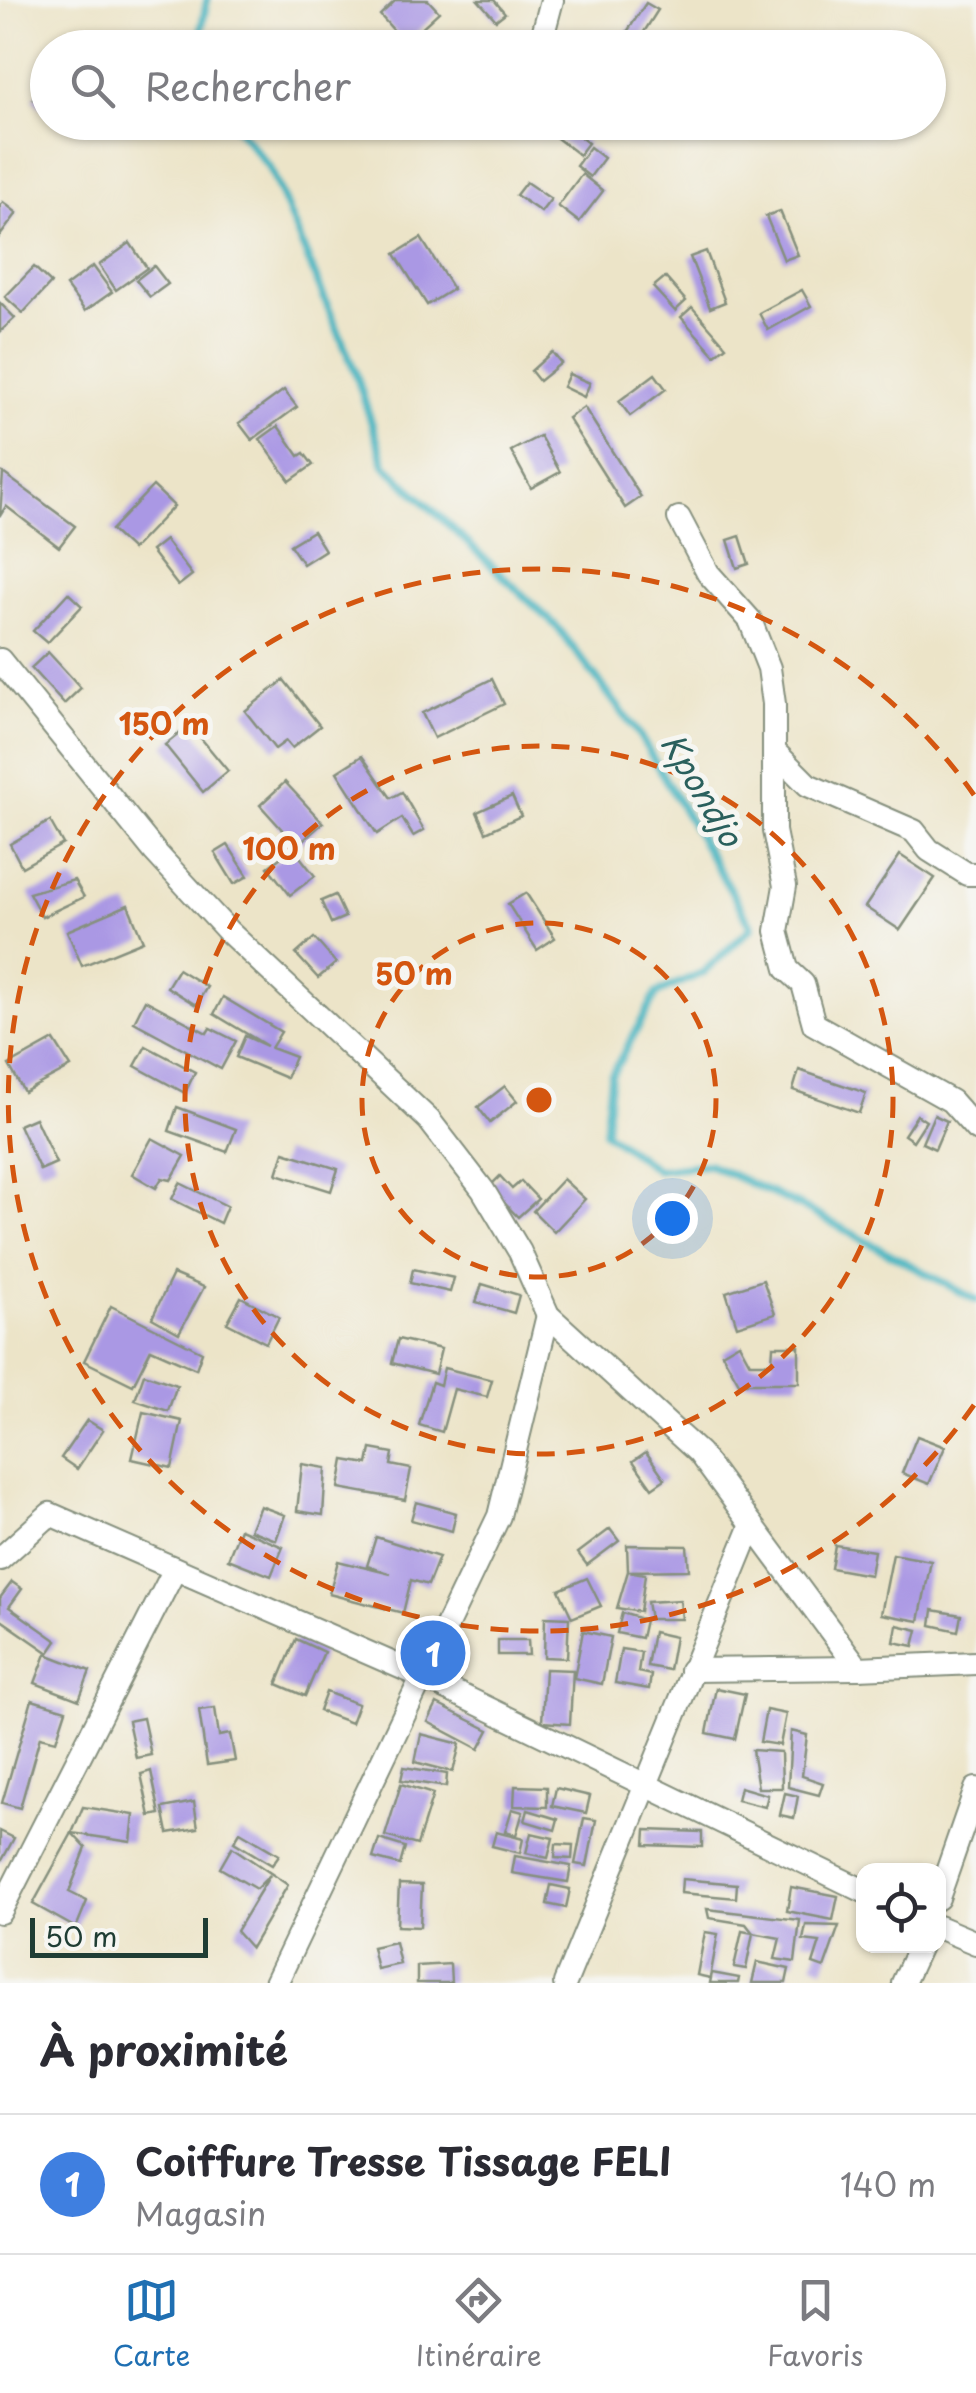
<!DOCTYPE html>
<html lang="fr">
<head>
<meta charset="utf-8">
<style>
	body { margin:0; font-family:"Playpen Sans",sans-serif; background:#f7f7f7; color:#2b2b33 }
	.controls { position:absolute; right:30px; bottom:30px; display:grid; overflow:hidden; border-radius:20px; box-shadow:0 2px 8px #0004 }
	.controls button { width:90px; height:90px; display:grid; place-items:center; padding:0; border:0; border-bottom:2px solid #e1e1e2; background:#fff; color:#2b2b33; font:50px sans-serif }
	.scale { position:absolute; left:30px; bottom:25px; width:178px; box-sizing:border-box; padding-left:10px; border:5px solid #1f3d34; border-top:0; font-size:28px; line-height:35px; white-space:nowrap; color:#1f3d34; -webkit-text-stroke:8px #f6f6f2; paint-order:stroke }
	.you { position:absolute; left:672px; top:1218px; width:35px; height:35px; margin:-25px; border:8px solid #fff; border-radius:50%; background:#1a73e8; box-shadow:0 0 0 15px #1a73e833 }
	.badge { display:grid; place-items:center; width:65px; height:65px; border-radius:50%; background:#1f6fb2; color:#fff; font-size:32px; font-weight:700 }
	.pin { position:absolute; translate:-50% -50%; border:5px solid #fff; box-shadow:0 2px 10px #0006 }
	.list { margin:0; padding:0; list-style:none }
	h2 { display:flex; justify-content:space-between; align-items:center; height:130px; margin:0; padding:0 40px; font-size:42px }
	h2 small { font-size:32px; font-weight:400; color:#7c7c81 }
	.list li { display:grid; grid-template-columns:65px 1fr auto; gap:30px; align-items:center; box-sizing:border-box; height:140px; padding:0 40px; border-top:2px solid #e1e1e2 }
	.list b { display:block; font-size:38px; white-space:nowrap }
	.list p { margin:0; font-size:32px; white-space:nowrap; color:#7c7c81 }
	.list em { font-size:32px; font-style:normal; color:#7c7c81 }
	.icon { flex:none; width:55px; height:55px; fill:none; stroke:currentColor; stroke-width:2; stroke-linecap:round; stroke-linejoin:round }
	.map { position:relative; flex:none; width:976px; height:1983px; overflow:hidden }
	.search { position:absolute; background:#fff; box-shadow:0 2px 8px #0004; left:30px; right:30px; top:30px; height:110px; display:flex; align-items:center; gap:25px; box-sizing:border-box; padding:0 35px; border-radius:55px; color:#7c7c81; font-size:38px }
	.sheet { height:270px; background:#fff }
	nav { display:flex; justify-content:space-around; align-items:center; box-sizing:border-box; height:140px; border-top:2px solid #e1e1e2; background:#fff; font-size:28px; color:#7c7c81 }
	nav a { display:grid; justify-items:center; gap:5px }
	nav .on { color:#1f6fb2 }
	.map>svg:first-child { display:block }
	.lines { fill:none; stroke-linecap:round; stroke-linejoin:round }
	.stream { stroke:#43b2be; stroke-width:8 }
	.building { fill:#aa98e4 }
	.street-casing { stroke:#86907e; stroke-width:26 }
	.street { stroke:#fff; stroke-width:22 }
	.ring { fill:none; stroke:#d45610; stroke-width:5; stroke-dasharray:18 12 }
	.labels { text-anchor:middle; stroke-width:10; stroke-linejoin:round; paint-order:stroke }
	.water-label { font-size:32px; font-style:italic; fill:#2a605d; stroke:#f6f6f2 }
	.centre { fill:#d45610; stroke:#f6f6f2; stroke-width:5 }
	.ring-label { font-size:30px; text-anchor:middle; font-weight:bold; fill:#d45610; stroke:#f6f6f2; stroke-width:10; stroke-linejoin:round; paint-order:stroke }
</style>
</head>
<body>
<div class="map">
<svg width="976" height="1983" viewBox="0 0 976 1983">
	<rect width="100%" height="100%" fill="#f6f6f2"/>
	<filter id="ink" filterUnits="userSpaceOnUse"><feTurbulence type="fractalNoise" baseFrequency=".01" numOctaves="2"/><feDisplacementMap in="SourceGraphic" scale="20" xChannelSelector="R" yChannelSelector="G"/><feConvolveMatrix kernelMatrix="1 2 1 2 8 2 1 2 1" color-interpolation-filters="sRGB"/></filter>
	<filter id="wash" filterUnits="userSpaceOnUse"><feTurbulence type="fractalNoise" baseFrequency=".0048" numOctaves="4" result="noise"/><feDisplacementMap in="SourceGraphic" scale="40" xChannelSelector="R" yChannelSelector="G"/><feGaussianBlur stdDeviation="2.25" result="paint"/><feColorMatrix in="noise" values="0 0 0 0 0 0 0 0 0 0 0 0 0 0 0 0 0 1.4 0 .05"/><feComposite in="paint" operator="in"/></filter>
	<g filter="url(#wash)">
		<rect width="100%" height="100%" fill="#ece4c8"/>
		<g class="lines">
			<!-- stream -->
			<g class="stream">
				<path d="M204,48L200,36L207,0"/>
				<path d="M232,122L270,168L356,374L385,465L558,628L638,733L752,927L704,972L657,993L611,1076L605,1132L657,1170L708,1164L808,1210L976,1300"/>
			</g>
		</g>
		<g id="blocks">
			<!-- building -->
			<g class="building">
				<path d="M396,0H428L439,12L405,43L380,15Z"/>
				<path d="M478,0H494L505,13L496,20Z"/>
				<path d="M646,3L658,10L637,43L625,35Z"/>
				<path d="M48,83V112L33,99Z"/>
				<path d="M550,122H561L588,143L579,155L545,129Z"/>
				<path d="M590,147L604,158L590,177L576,166Z"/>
				<path d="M582,174L603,191L579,222L558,206Z"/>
				<path d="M526,182L551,199L541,212L516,195Z"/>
				<path d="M3,202L17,213L0,236V206Z"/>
				<path d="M780,211L798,255L784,260L766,216Z"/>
				<path d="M421,238L453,289L427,305L395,254Z"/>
				<path d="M130,243L147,268L116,290L99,265Z"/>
				<path d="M706,251L725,302L710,308L690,257Z"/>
				<path d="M93,266L112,292L85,311L66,286Z"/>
				<path d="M154,266L168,284L150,297L136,280Z"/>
				<path d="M34,267L51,283L23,313L5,297Z"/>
				<path d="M665,277L686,301L675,311L653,287Z"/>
				<path d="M802,290L811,306L768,330L759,313Z"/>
				<path d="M0,303L15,318L0,332Z"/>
				<path d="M692,307L726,346L715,355L681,317Z"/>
				<path d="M552,352L561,363L539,381L531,371Z"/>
				<path d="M569,374L590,383L584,397L563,387Z"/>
				<path d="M655,374L666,389L630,416L619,401Z"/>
				<path d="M284,390L297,407L252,440L239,423Z"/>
				<path d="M584,407L641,497L625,508L568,418Z"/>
				<path d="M278,426L299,456L304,453L313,465L290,481L260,439Z"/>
				<path d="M540,436L560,472L531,488L511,451Z"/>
				<path d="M3,473L75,526L59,547L6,506L0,516Z"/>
				<path d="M153,486L174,506L132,550L111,530Z"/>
				<path d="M313,531L325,550L303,564L290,545Z"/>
				<path d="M740,536L749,564L737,568L728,540Z"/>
				<path d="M165,540L192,575L178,586L151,551Z"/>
				<path d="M68,593L82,606L47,643L33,631Z"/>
				<path d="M48,652L81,688L64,704L31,668Z"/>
				<path d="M492,679L504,704L434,738L422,713Z"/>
				<path d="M284,680L320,726L292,748L286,741L275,749L245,711Z"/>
				<path d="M190,725L228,771L203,792L165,745Z"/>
				<path d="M362,756L391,798L402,792L424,830L413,836L402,818L377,834L337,772Z"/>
				<path d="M285,782L323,823L297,846L260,805Z"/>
				<path d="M512,796L521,816L486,832L477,812Z"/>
				<path d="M50,821L63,844L22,867L10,844Z"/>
				<path d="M228,845L248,876L234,884L215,853Z"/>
				<path d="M293,848L315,876L290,895L268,867Z"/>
				<path d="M900,855L935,878L900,930L865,907Z"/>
				<path d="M74,880L84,897L42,917L29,893Z"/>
				<path d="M526,893L555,938L537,950L508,904Z"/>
				<path d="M335,895L345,917L331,923L321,901Z"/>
				<path d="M128,905L143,941L82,966L67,931Z"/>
				<path d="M314,938L336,963L318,978L296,954Z"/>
				<path d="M178,969L207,987L196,1005L167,987Z"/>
				<path d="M223,997L281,1032L271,1048L295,1057L286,1078L236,1057L245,1036L267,1046L214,1014Z"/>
				<path d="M145,1000L207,1033L210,1028L236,1041L221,1069L134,1022Z"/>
				<path d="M54,1040L71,1067L24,1092L9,1065Z"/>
				<path d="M146,1046L195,1072L185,1093L135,1066Z"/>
				<path d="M799,1070L866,1093L859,1113L793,1090Z"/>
				<path d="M505,1086L517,1101L490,1123L478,1107Z"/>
				<path d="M177,1107L236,1129L227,1152L169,1131Z"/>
				<path d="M917,1115L926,1121L913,1141L904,1135Z"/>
				<path d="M934,1115L947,1121L935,1149L922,1143Z"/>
				<path d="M35,1118L56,1163L40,1170L19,1125Z"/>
				<path d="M152,1138L185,1156L171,1180L162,1178L156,1188L132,1174Z"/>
				<path d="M284,1152L338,1169L331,1191L277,1174Z"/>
				<path d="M500,1176L512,1189L521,1181L538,1199L518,1217L489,1187Z"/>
				<path d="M563,1179L585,1199L554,1232L533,1211Z"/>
				<path d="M180,1183L227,1206L220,1223L172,1199Z"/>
				<path d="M413,1269L454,1278L450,1292L410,1283Z"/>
				<path d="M173,1274L204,1287L179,1333L152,1318Z"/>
				<path d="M763,1280L775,1314L737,1326L726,1292Z"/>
				<path d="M482,1284L519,1295L514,1313L476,1302Z"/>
				<path d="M241,1297L279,1317L266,1343L227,1323Z"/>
				<path d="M111,1306L202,1352L196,1369L151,1349L133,1385L84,1361Z"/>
				<path d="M398,1339L441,1349L435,1374L392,1363Z"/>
				<path d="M739,1343L750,1363H772L773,1346H799V1383H739L722,1353Z"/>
				<path d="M444,1368L492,1380L487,1397L454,1389L442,1432L419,1425L432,1382L440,1385Z"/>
				<path d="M144,1374L177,1385L168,1411L135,1400Z"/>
				<path d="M143,1412L182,1421L172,1468L132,1459Z"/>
				<path d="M87,1420L103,1430L77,1469L61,1458Z"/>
				<path d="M917,1436L945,1447L929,1484L902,1473Z"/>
				<path d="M371,1449L393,1453L391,1465L411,1469L405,1500L339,1488L344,1460L368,1464Z"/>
				<path d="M646,1452L665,1479L652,1488L633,1461Z"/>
				<path d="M302,1464L326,1468L323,1515L297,1511Z"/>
				<path d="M416,1502L456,1513L452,1531L411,1520Z"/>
				<path d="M260,1506L285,1515L276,1540L250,1530Z"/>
				<path d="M240,1529L283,1547L271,1576L228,1559Z"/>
				<path d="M610,1529L619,1541L587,1565L578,1553Z"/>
				<path d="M376,1537L439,1557L428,1585L411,1580L403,1613L329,1594L338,1561L391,1574L367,1566Z"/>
				<path d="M627,1545L687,1546L689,1570L628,1571L645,1574L640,1612L617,1608L628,1571Z"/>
				<path d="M835,1545L874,1551L870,1575L831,1568Z"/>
				<path d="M893,1554L931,1561L919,1621L881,1614Z"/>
				<path d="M587,1578L601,1606L572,1618L559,1590Z"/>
				<path d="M12,1582L22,1589L9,1607L57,1641L49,1653L0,1619V1598Z"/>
				<path d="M680,1600L682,1619H650L647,1602Z"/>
				<path d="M933,1610L961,1615L958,1631L931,1625Z"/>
				<path d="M622,1613L645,1620L641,1638L617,1633Z"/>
				<path d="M545,1617L569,1618L567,1658L544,1657Z"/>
				<path d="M897,1625L918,1630L914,1646L894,1642Z"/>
				<path d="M583,1631L611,1637L602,1684L574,1678Z"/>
				<path d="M653,1632L675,1637L669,1670L647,1666Z"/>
				<path d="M296,1639L324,1652L305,1696L277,1684Z"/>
				<path d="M498,1640H528L529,1655H498Z"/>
				<path d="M621,1649L641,1652L638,1672L651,1675L649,1689L615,1683Z"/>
				<path d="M46,1654L90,1671L79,1700L35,1683Z"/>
				<path d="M545,1669L573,1670L570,1724L542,1722Z"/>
				<path d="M716,1688L745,1694L735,1739L707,1733Z"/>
				<path d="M326,1692L358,1704L351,1723L319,1711Z"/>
				<path d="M32,1700L66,1710L56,1741L40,1737L20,1808L2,1803Z"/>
				<path d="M437,1704L489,1730L479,1749L428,1722Z"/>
				<path d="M215,1708L219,1736L230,1734L235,1761L207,1765L199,1710Z"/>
				<path d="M766,1710L786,1714L780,1745L760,1742Z"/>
				<path d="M143,1718L151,1755L136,1758L128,1721Z"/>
				<path d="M791,1731L807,1735L802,1776L823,1783L819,1795L788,1787Z"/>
				<path d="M421,1734L460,1744L453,1772L415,1762Z"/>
				<path d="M752,1750L781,1752L782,1788H758Z"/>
				<path d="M404,1767L447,1774L446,1787L401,1780Z"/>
				<path d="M151,1771L160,1814L150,1816L141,1774Z"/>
				<path d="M401,1784L433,1794L417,1845L385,1836Z"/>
				<path d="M515,1786L547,1787V1807L514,1806Z"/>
				<path d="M740,1787L768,1795L765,1807L737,1800Z"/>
				<path d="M556,1788L590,1796L586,1813L552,1806Z"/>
				<path d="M785,1793L798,1796L794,1818L780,1815Z"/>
				<path d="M194,1802L198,1828L168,1833L163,1808Z"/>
				<path d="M83,1807L134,1815L131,1842L72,1833Z"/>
				<path d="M512,1809L523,1812L516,1835L505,1832Z"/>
				<path d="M528,1810L558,1819L555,1830L525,1821Z"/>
				<path d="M584,1818L596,1820L587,1866L575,1864Z"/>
				<path d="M646,1830L702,1832V1847L645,1845Z"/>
				<path d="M0,1831L14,1838L0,1864Z"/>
				<path d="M240,1832L279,1855L272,1865L234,1842Z"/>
				<path d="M496,1832L523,1839L520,1853L492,1846Z"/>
				<path d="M72,1833L86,1848L69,1892L87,1901L76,1928L33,1904Z"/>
				<path d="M531,1833L553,1838L548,1858L526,1853Z"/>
				<path d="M379,1839L405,1847L400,1865L373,1858Z"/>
				<path d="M556,1844L573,1845L572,1859L555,1858Z"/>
				<path d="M232,1847L288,1885L251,1948L236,1931L270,1875L256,1889L220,1868Z"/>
				<path d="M515,1856L571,1866L568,1882L512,1873Z"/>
				<path d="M682,1879L737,1884L736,1898L681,1893Z"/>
				<path d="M399,1884L422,1885L420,1927L397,1926Z"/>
				<path d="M551,1885L570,1889L566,1908L547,1904Z"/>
				<path d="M791,1887L838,1896L833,1920L787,1911Z"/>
				<path d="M707,1909L800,1920L795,1962L775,1959L780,1938L753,1933L746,1924L709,1918Z"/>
				<path d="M806,1925L839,1926L824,1968L813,1964L820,1942L803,1940Z"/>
				<path d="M742,1931L753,1933L746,1969L734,1967Z"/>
				<path d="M705,1932L718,1934L710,1978L697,1975Z"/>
				<path d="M395,1942L400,1964L377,1969L372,1947Z"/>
				<path d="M757,1962L789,1969L786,1983H752Z"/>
				<path d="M450,1964L451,1983H417V1966Z"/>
				<path d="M712,1973L739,1978L738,1983H710Z"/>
			</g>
		</g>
	</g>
	<g filter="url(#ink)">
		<use href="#blocks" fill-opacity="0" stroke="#86907e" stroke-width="2.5"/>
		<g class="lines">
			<!-- street casing -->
			<g class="street-casing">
				<g id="street">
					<path d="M543,34L552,0"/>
					<path d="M679,518L708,573L750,620L769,668L774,704V831L785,886L777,931L787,969L803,984L814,1024L951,1101L976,1129"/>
					<path d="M0,660L155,852L228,931L429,1120L483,1190L520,1252L548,1315L699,1453L858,1668L976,1663"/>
					<path d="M774,751L808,785L914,831L929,850L967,874H976"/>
					<path d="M0,1559L50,1514L421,1676L864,1891"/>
					<path d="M691,1670L858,1668"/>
					<path d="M938,1898L976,1789"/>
					<path d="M0,1912L175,1569"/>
					<path d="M938,1927L976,1943"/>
					<path d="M276,1983L499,1516L548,1315"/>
					<path d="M565,1983L752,1525"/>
					<path d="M903,1983L920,1946"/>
				</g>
			</g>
			<!-- street -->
			<use href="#street" class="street"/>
		</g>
	</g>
	<!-- distance rings -->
	<g class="ring">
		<circle cx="539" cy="1100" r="177"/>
		<circle cx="539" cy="1100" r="354"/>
		<path d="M974 1405A531 531 0 1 1 974 795"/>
	</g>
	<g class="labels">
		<!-- water labels -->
		<g class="water-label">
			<text transform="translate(701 790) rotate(59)" y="11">Kpondjo</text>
		</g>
	</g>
	<circle cx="539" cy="1100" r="15" class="centre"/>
	<g class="ring-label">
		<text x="164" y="735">150 m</text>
		<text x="289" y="860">100 m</text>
		<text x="414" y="985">50 m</text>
	</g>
</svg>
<div class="controls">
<button><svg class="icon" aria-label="locate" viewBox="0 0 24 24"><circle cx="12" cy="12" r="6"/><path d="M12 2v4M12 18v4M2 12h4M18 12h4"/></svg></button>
</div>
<div class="scale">50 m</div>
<div class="you"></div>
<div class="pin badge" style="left:433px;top:1653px;background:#3f7fe0">1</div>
<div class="search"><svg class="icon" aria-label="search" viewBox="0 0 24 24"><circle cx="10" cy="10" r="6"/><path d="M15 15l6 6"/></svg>Rechercher</div>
</div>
<section class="sheet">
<h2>À proximité<small></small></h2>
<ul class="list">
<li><span class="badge" style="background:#3f7fe0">1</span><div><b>Coiffure Tresse Tissage FELI</b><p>Magasin</p></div><em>140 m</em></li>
</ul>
</section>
<nav>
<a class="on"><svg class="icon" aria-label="map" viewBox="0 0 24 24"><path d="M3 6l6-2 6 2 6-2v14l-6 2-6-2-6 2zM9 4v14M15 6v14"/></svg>Carte</a>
<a><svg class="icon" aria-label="directions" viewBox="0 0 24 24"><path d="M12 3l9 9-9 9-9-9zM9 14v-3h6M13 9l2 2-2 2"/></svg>Itinéraire</a>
<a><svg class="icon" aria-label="saved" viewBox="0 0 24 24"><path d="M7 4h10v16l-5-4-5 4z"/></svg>Favoris</a>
</nav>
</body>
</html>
